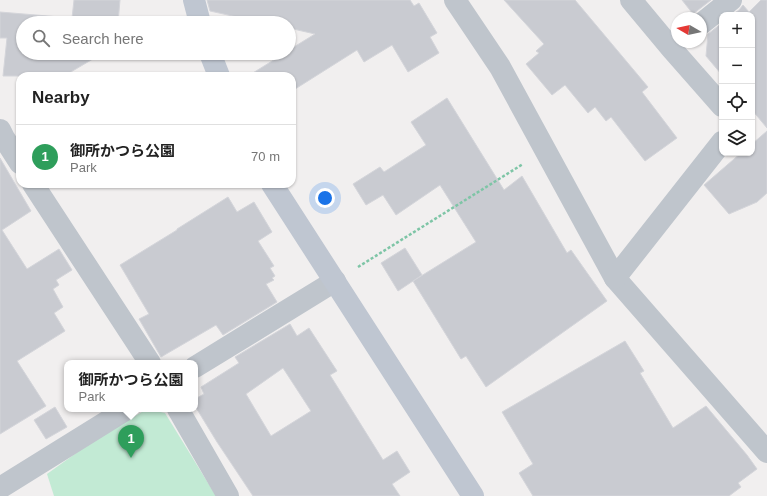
<!DOCTYPE html>
<html lang="en">
<head>
<meta charset="utf-8">
<style>
	body { margin:0; font-family:Helvetica,"Noto Sans JP",sans-serif; background:#f6f6f6; color:#222 }
	.controls { position:absolute; right:12px; top:12px; display:grid; overflow:hidden; border-radius:8px; box-shadow:0 1px 3px #0004 }
	.controls button { width:36px; height:36px; display:grid; place-items:center; padding:0; border:0; border-bottom:1px solid #e0e0e0; background:#fff; color:#222; font:20px sans-serif }
	.compass { position:absolute; left:671px; top:12px; width:36px; height:36px; border-radius:50%; background:#fff; box-shadow:0 1px 3px #0004; rotate:279deg }
	.you { position:absolute; left:325px; top:198px; width:14px; height:14px; margin:-10px; border:3px solid #fff; border-radius:50%; background:#1a73e8; box-shadow:0 0 0 6px #1a73e833 }
	.badge { display:grid; place-items:center; width:26px; height:26px; border-radius:50%; background:#111827; color:#fff; font-size:13px; font-weight:700 }
	.pin { position:absolute; translate:-50% -33px; filter:drop-shadow(0 1px 2px #0008) }
	.pin::after { content:''; position:absolute; top:21px; width:14px; height:12px; background:inherit; clip-path:polygon(0 0,100% 0,50% 100%) }
	.popup { position:absolute; left:64px; top:360px; width:134px; height:52px; box-sizing:border-box; display:grid; place-content:center; border-radius:8px; background:#fff; filter:drop-shadow(0 1px 3px #0005); font-size:13px; white-space:nowrap; color:#767676 }
	.popup b { font-size:15px; color:#222 }
	.popup::after { content:''; position:absolute; left:50%; top:100%; margin-left:-8px; border:8px solid transparent; border-top-color:#fff }
	.list { margin:0; padding:0; list-style:none }
	h2 { display:flex; justify-content:space-between; align-items:center; height:52px; margin:0; padding:0 16px; font-size:17px }
	h2 small { font-size:13px; font-weight:400; color:#767676 }
	.list li { display:grid; grid-template-columns:26px 1fr auto; gap:12px; align-items:center; box-sizing:border-box; height:64px; padding:0 16px; border-top:1px solid #e0e0e0 }
	.list b { display:block; font-size:15px; white-space:nowrap }
	.list p { margin:0; font-size:13px; white-space:nowrap; color:#767676 }
	.list em { font-size:13px; font-style:normal; color:#767676 }
	.icon { flex:none; width:22px; height:22px; fill:none; stroke:currentColor; stroke-width:2; stroke-linecap:round; stroke-linejoin:round }
	.map { position:relative; flex:none; width:767px; height:496px; overflow:hidden }
	.search { position:absolute; background:#fff; box-shadow:0 1px 3px #0004; left:16px; top:16px; width:280px; height:44px; display:flex; align-items:center; gap:10px; box-sizing:border-box; padding:0 14px; border-radius:22px; color:#767676; font-size:15px }
	.panel { position:absolute; background:#fff; box-shadow:0 1px 3px #0004; left:16px; top:72px; width:280px; height:116px; border-radius:12px }
	.map>svg:first-child { display:block }
	.green { fill:#c2ead4 }
	.building { fill:#c9cbd1; stroke:#d4d5da; fill-rule:evenodd }
	.lines { fill:none; stroke-linecap:round; stroke-linejoin:round }
	.path { stroke:#7ec5a6; stroke-width:2.5; stroke-dasharray:3 2; stroke-linecap:butt }
	.street { stroke:#bfc5cc; stroke-width:22 }
	.secondary { stroke:#bfc6d1; stroke-width:22 }
</style>
</head>
<body>
<div class="map">
<svg width="767" height="496" viewBox="0 0 767 496">
	<rect width="100%" height="100%" fill="#f1efef"/>
	<!-- green -->
	<path class="green" d="M147,409L165,413L216,496H54L47,474L93,441Z"/>
	<!-- building -->
	<g class="building">
		<path d="M74,0H120L118,23H23V53H103L64,76H3L7,38H0V12L72,18Z"/>
		<path d="M207,0H410L414,6L419,3L437,33L430,37L439,53L408,72L392,45L364,62L357,50L292,91V76H248L285,53H289V50L315,34L289,28V23H264L210,11Z"/>
		<path d="M504,0H575L648,87L642,92L677,138L645,161L611,117L606,121L595,107L588,113L565,85L552,95L526,64L539,53L536,51L544,44Z"/>
		<path d="M682,0H711L693,14Z"/>
		<path d="M761,0H767V128L752,110V15H732L739,10L743,5L749,12Z"/>
		<path d="M722,23V75L706,56L708,34Z"/>
		<path d="M447,98L504,190L522,176L567,253L571,250L607,301L486,387L466,356L461,359L413,281L476,242L440,185L396,215L383,195L366,205L353,184L380,167L384,172L426,145L411,122Z"/>
		<path d="M767,131V193L757,202L729,214L704,185L741,153H752V144Z"/>
		<path d="M0,158L31,211L2,230L27,269L59,249L72,270L56,280L59,285L53,289L63,307L54,313L65,331L17,361L46,406L0,434Z"/>
		<path d="M228,197L237,212L254,202L272,232L258,241L274,266L270,268L275,276L272,278L274,280L266,284L277,302L223,335L216,325L161,357L139,319L149,314L120,265L177,230V229Z"/>
		<path d="M405,248L422,275L398,291L381,263Z"/>
		<path d="M290,324L297,336L309,328L337,371L330,375L383,460L397,451L410,472L392,484L400,496H253L217,442L195,406V399L204,394L201,387L239,363L235,357ZM283,368L311,411L271,436L246,394Z"/>
		<path d="M625,341L644,371L640,373L673,428L706,406L747,455L757,469L738,483L741,487L729,496H533L519,473L533,464L502,412Z"/>
		<path d="M55,407L67,427L46,439L34,420Z"/>
	</g>
	<g class="lines">
		<!-- path -->
		<path class="path" d="M358,267L523,164"/>
		<!-- street -->
		<g class="street">
			<path d="M455,0L500,67L615,278L767,452"/>
			<path d="M631,0L671,48L722,106"/>
			<path d="M701,24L731,0"/>
			<path d="M0,130L4,138L20,163"/>
			<path d="M33,184L150,363"/>
			<path d="M615,278L722,142"/>
			<path d="M195,367L335,281"/>
			<path d="M178,409L228,496"/>
			<path d="M0,488L127,409"/>
		</g>
		<!-- secondary -->
		<g class="secondary">
			<path d="M194,0L200,23"/>
			<path d="M210,53L219,76"/>
			<path d="M272,184L473,496"/>
		</g>
	</g>
</svg>
<div class="controls">
<button>+</button>
<button>−</button>
<button><svg class="icon" aria-label="locate" viewBox="0 0 24 24"><circle cx="12" cy="12" r="6"/><path d="M12 2v4M12 18v4M2 12h4M18 12h4"/></svg></button>
<button><svg class="icon" aria-label="layers" viewBox="0 0 24 24"><path d="M12 4l9 5-9 5-9-5zM3 14l9 5 9-5"/></svg></button>
</div>
<svg class="compass" viewBox="-18 -18 36 36"><path d="M0-13l5 13h-10z" fill="#e53935"/><path d="M0 13l5-13h-10z" fill="#767676"/></svg>
<div class="you"></div>
<div class="pin badge" style="left:131px;top:458px;background:#2e9e5b">1</div>
<div class="popup"><b>御所かつら公園</b>Park</div>
<div class="search"><svg class="icon" aria-label="search" viewBox="0 0 24 24"><circle cx="10" cy="10" r="6"/><path d="M15 15l6 6"/></svg>Search here</div>
<section class="panel">
<h2>Nearby<small></small></h2>
<ul class="list">
<li><span class="badge" style="background:#2e9e5b">1</span><div><b>御所かつら公園</b><p>Park</p></div><em>70 m</em></li>
</ul>
</section>
</div>
</body>
</html>
